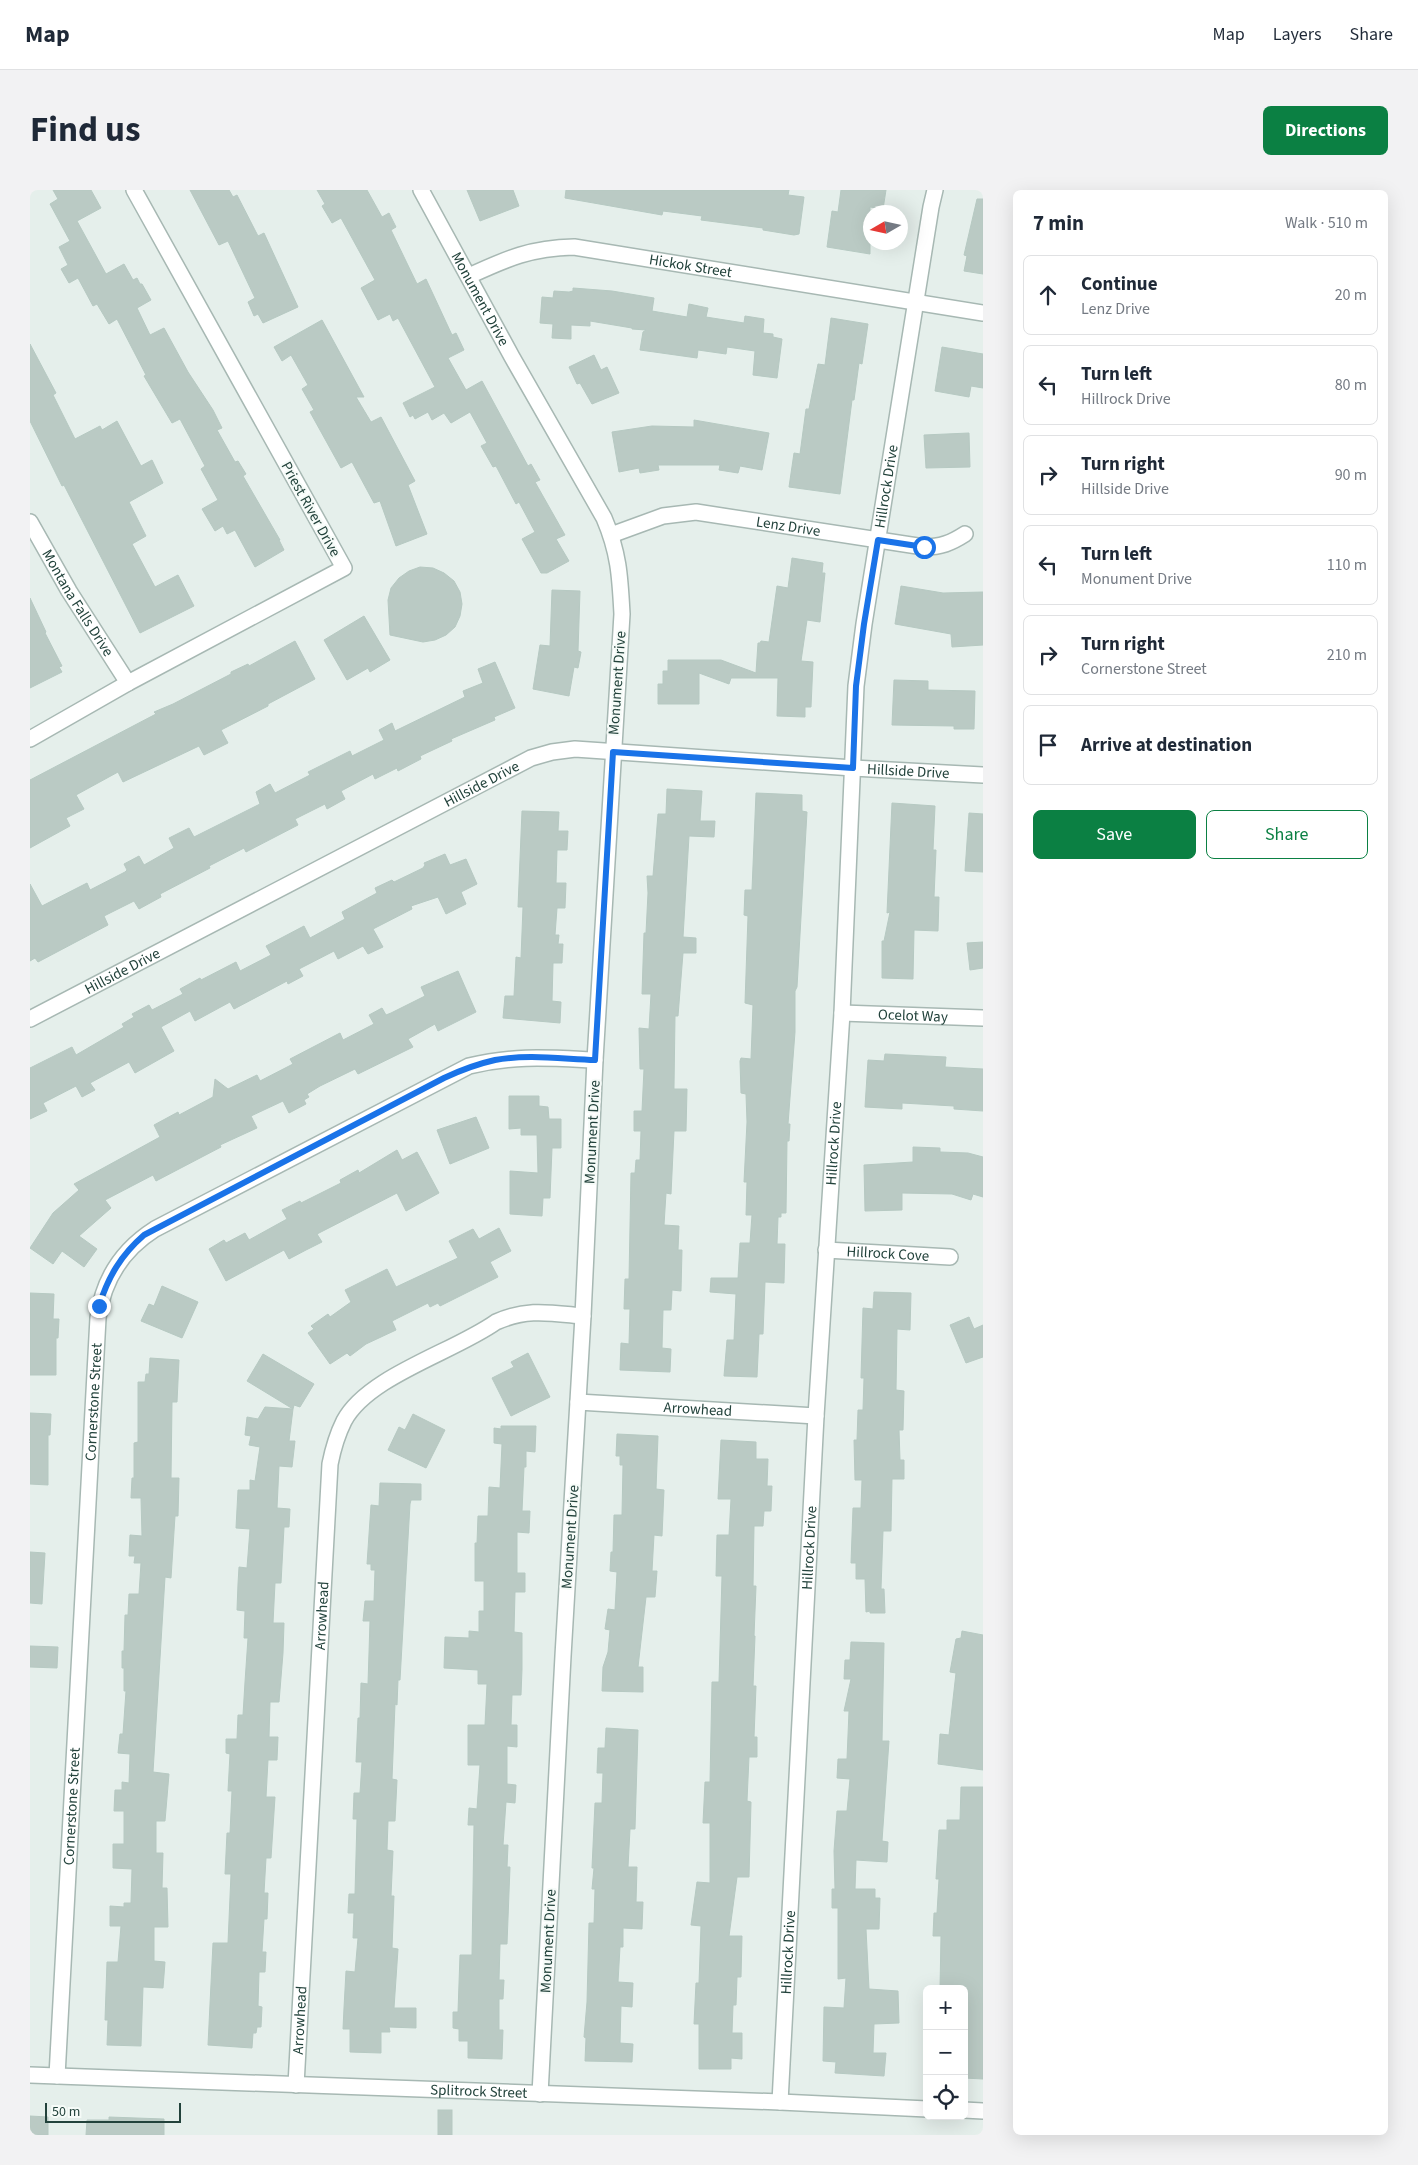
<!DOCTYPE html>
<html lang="en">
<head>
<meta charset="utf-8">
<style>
	body { margin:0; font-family:"Source Sans 3",sans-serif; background:#f2f2f3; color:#1f2937 }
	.controls { position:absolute; right:15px; bottom:15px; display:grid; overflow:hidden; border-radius:8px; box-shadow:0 5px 20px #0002 }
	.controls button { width:45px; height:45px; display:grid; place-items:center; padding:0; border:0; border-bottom:1px solid #e0e1e3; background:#fff; color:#1f2937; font:25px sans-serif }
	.compass { position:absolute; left:833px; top:15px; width:45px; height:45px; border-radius:50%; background:#fff; box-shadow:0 5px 20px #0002; rotate:261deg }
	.scale { position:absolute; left:15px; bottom:12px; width:136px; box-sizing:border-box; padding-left:5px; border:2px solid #22423b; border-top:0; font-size:14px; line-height:18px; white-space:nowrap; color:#22423b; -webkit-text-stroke:4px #f6fbf8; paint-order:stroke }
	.stop { position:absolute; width:15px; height:15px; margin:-11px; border:4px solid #1a73e8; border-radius:50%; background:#fff }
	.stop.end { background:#1a73e8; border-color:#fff; box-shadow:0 1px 5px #0008 }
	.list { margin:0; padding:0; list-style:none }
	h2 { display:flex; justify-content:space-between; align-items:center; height:65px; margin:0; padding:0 20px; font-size:21px }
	h2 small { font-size:16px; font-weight:400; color:#747a83 }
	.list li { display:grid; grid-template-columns:32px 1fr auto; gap:15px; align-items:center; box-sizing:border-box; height:80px; margin:0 10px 10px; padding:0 10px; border:1px solid #e0e1e3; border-radius:8px }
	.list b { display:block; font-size:19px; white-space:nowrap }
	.list p { margin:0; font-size:16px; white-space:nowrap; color:#747a83 }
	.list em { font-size:16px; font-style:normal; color:#747a83 }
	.actions { display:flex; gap:10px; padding:15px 20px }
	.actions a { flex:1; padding:11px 0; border:1px solid #0b8043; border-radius:8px; text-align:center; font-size:18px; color:#0b8043 }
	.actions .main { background:#0b8043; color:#fff }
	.icon { flex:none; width:28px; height:28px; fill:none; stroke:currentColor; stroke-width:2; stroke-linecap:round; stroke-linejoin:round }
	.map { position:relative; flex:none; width:953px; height:1945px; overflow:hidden; border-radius:8px }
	header { display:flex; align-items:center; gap:30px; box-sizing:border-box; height:70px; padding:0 25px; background:#fff; border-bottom:1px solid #e0e1e3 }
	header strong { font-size:24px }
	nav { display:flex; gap:28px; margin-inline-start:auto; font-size:18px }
	.intro { display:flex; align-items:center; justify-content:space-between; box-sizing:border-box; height:120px; padding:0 30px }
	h1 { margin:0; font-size:35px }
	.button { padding:12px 22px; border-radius:8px; background:#0b8043; color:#fff; font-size:18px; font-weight:700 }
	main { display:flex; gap:30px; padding:0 30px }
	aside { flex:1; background:#fff; border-radius:8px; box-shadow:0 5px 20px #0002 }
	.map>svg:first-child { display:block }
	.building { fill:#bacac4; stroke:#b6c9c2 }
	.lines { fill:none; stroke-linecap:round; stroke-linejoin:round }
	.minor-casing { stroke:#a7b8b3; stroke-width:18 }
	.minor { stroke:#fff; stroke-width:15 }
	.route { stroke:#1a73e8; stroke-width:6 }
	.labels { text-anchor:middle; stroke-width:4; stroke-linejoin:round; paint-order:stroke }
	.street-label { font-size:15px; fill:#22423b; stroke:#f6fbf8 }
</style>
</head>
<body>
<header>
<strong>Map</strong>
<nav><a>Map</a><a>Layers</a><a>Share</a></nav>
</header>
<div class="intro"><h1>Find us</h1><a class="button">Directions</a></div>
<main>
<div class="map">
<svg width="953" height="1945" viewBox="0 0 953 1945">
	<rect width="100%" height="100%" fill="#e5efeb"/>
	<!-- building -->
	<g class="building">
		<path d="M23,0H61L71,18L47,31L76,84L94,74L103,90L107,88L110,94H112L121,110L107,118L120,145L134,138L158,182L183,220L192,238L187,240L205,272L208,271L216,284L213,286L250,350H249L254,360L225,377L205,340L197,344L193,336L185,341L172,319L188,310L171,279L175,276L150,229L142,233L114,186L116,185L87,129L79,134L67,114L63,116L48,88L39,93L31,79L38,75L29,57L40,51L20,14L28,9Z"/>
		<path d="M160,0H199L203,7L207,5L228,46L234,43L268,117L233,133L228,124L224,126L218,112L225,108L198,51L189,55Z"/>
		<path d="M287,0H337L352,27L359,23L366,37L361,40L387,94L396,89L422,145L426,143L434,160L418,168L436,200L452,191L498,276L501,274L510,290L505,292L535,345L526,349L539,371L517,383H511L492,349L505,342L489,312L486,314L466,276L463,277L451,256L457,253L440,222L421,233L414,223L402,230L398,222L385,229L383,225L380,227L373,213L405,197L368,128L363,131L360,124L348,130L331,98L345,90L311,28L302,33L292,16L295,14Z"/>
		<path d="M437,0H483L489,16L450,31Z"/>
		<path d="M536,0H759L758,5L774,7L769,44L764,45L733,40V38L671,30L672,26L633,21L632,25L535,8Z"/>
		<path d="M811,0H856L853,19L840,17V64L797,57L802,21L808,22Z"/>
		<path d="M947,9H953V84L934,81L937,66L934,65Z"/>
		<path d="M543,98L582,101L624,108L622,121L657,127L659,114L678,118L676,127L714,133L715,126L734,129L733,143L743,144V147L752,149L747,188L723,185L725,161L697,157L696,164L668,160L667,168L610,160L613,142L616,140L602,139V138L560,131V136L541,135V149L522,148L523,134L510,133L512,107L523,108L524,101L539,102L543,101Z"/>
		<path d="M801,128L838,134L832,174L829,173L824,210H822L810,304L759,297L764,263L770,264L776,219H779L788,174L795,175Z"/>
		<path d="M292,130L334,207H326L341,232L351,227L385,291L378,295L397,344L366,356L350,311L344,313L322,272L311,278L280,222L284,220L272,199L278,195L261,165L252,171L244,157Z"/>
		<path d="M0,154L26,203L23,205L45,249L70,236L72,240L87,231L111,276L122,270L133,293L99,312L116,346L102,354L125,397L148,385L164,416L110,443L34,295L32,296L0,231Z"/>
		<path d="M912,157L953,164V198L941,196L939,207L905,201Z"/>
		<path d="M564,165L571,180L577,177L589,203L562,214L550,193L547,194L539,177Z"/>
		<path d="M664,230L739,243L732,280L710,276L708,283L689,280L690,275H628L629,280L610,283L609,278L589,282L582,242L622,236L664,237Z"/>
		<path d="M939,243L940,277L896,278L894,245Z"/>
		<path d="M762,368L793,373L792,383H795L790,432L777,430L771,471L783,472L781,517H775V527L747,526L748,488H701L699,494L669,483V514H628V494H633V481H638V470H691L726,483L728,453H730L731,451L739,452L747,396L758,398Z"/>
		<path d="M390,377L403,378L414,383L424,391L430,402L432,414L430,426L425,437L416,445L405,450L393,452L360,445L358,410L361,398L369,388L379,381Z"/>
		<path d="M871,396L913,403L953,402V455L922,457L921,444L865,434Z"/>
		<path d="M522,400L550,401L548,461L551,462L548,478L544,477L539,506L503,499L510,455L520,456Z"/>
		<path d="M0,408L16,442L15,443L32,476L29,477L32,482L0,498Z"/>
		<path d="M334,426L360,470L340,482L338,478L317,490L294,450Z"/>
		<path d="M265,451L285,489L238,514V516L191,540L198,553L174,565L169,556L93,592L88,582L46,605L54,619L36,628L40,636L0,658V590L126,524L124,522L143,514L201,484V482L218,474L219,476Z"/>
		<path d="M465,472L485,518L464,527L465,530L421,549L422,551L390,566L391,569L368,581L367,578L345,589L343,584L311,601L315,609L297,619L295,614L265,629L268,635L216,662L214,658L179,676L180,678L130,704L131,707L109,719L104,711L74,726L78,735L8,772L5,768L0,771V694L12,716L57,693L60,700L95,682L97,680L94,674L109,666L114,675L144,658L139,648L159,638L164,647L230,614L226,602L240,594L245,603L280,585L278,582L320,561L322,566L354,550L349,540L362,533L365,541L435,507L433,501L453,493L448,479Z"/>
		<path d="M864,490L898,491V500L945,501L944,539H924V536L862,535Z"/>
		<path d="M637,599L672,601L670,631H685L684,647L659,646L653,747L666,748V763H653L648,826H645L644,897V899H657L656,941H644L641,1004L636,1003L634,1035L649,1036L648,1060H652L651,1101L642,1100L641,1120H633L632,1158L641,1159L640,1182L590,1180L591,1153L599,1154L600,1119H594L595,1089H599L601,983H605L606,970H610L611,941H604V921H612L614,879H610L609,838L619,839L621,804H612L614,743H616L618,703L617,686H623L628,624H636Z"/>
		<path d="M726,603L772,605V621L777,622L767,797L765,801V842L758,934H760L759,951H757L756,1023H751V1027H748L747,1054H755L754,1093L735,1092L733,1144H729L727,1187L694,1186L697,1150H704L706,1104L680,1102L681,1088H708L710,1053H720L722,1025H716L717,992H714L717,932L716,904L711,903L710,871L711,868L721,869L723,815L715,813L718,726L714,725L715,700H722Z"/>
		<path d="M862,613L905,616L903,660H906L904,707H909L908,741L884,740L883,789L852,788V751H854L860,722L857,723Z"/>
		<path d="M492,621L529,622L528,641H538L537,660H527L526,693H536L535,718H527L525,745H529L528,754H533L532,773H523L522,811L531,812L530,833L473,828L475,806H484L486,767L491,768L493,717H488Z"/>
		<path d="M939,623L953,624V682L935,681Z"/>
		<path d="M415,664L420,675L436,669L447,694L431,702L436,714L416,724L408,707L381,716L382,719L343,739L353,757L338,764L333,756L308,769L304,761L269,779L273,786L258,794L257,791L204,819L200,812L165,831L160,821L131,837L144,861L105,883L99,872L60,893L65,900L52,907L46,896L13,913L17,921L0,929V878L42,857L46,865L94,837L92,834L104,827L102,824L119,815L122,820L153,804L150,799L170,788L171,790L206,772L210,781L241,765L236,756L274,736L280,748L315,729L312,722L347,703L345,698L362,690L364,692L393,678L395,675L394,673Z"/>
		<path d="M953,752V778L940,780L937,753Z"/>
		<path d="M428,781L446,822L408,841L405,834L378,849L383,857L328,884L325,879L290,896L277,904L279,907L274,910L276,914L259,923L253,911L221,926L227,938L190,955L191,957L126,991L123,985L75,1010L81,1018L49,1046L67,1059L54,1077L32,1061L23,1074L0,1058L23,1023L49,1000L44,994L130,947L124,935L148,922L149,925L183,907L185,889L198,899L227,885L230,891L263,874L260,869L310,843L313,850L344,834L339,825L352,818L356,825L361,823L395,806L391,797Z"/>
		<path d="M855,864L916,867L915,877L953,879V921L924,919V916L872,913V919L835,917L838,870L854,871Z"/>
		<path d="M479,906H509V916L518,917L519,929H531V958H522L520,1008H513L512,1026L480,1024V981L508,983L507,945H491V938L479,939Z"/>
		<path d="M446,927L459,958L420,974L407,940Z"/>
		<path d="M883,957L910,958V962L938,963L953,967V1007L943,1004L941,1010L922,1004L872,1003V1020L835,1021L834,975L883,972Z"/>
		<path d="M367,960L372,970L387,962L409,1003L376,1021L367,1003L287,1044L292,1052L276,1060L259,1069L254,1060L196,1091L179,1059L194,1050L196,1053L215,1043L219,1050L257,1029L252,1020L270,1011L271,1013L311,993L310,990L328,980L329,983Z"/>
		<path d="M469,1038L481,1061L460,1072L468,1087L410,1116L408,1113L400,1117L398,1113L362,1131L366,1140L336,1154L320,1166L317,1163L300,1174L278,1143L284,1139L281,1136L298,1124L300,1127L321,1112L315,1100L357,1079L366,1097L428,1068L419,1051L443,1039L449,1049Z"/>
		<path d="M132,1096L168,1112L152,1148L111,1131L119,1114L124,1116Z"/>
		<path d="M844,1102L881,1103L880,1140L867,1139L866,1200L874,1201L873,1240H869L870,1270H874V1289H862L861,1341H853L851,1399H854L855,1423H840V1421L836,1422L835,1389H826V1373H821L823,1318H831L832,1290H825L824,1250H827L828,1220H833L834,1188H831L833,1118L843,1119Z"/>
		<path d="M0,1103L24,1104L23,1129H29L28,1148H26V1185H0Z"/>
		<path d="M939,1127L944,1139L953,1135V1167L936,1173L920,1135Z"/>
		<path d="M498,1163L520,1207L481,1226L462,1188L484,1177L481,1172Z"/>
		<path d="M233,1164L284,1194L270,1217L264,1215L263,1219L217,1191Z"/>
		<path d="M120,1168L149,1170L147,1212H142L141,1288H149L148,1326H145L141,1388L135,1387L123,1582L139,1584L135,1631H126V1663H133L132,1698H137L138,1737H124V1771L135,1772L133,1798L113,1797L111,1856L77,1855L78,1830H75L77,1772H88L91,1736H80V1716L94,1717V1713H101L102,1679L83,1678V1654H94V1621H84L85,1600H92V1592L99,1593L100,1564L88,1563L90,1544H93L96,1501H94V1478H92V1461H94L95,1425H98L99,1404H109L111,1373H104L105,1366H99L100,1345L112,1346L111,1308H101L102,1288H104V1253L108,1252V1192H115L116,1184H119Z"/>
		<path d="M235,1217L263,1219L259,1251H265L262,1277L249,1276L247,1318L260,1319L259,1337H254L251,1393H245L243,1433H254L253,1463L249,1512H240L239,1547H248L247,1570H238L236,1607H245L241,1668H236L234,1703H238L237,1729H234L232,1762H236L235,1782H229L228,1816L232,1817L231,1837H227L226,1843H223L222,1858L178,1855L183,1753H198L201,1684H195L197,1643H200L202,1601H198L200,1564L196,1563V1549H207L208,1525H213L215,1492L218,1448H214L215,1421L207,1420L208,1394L209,1377L217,1378L220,1339L206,1338L208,1300H220V1290L225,1291L230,1257L219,1255L221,1246L215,1245L217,1227L228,1229Z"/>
		<path d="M0,1223L21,1224L20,1245H18V1295L0,1294Z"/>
		<path d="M383,1224L415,1240L396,1278L358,1260L369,1237L375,1240Z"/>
		<path d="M471,1236H506L505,1262L496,1261V1277H494L492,1321H500L499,1343L487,1342V1383H495V1402H485L484,1442L492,1443V1479L491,1505H482L481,1535H487V1557L477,1556V1594L486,1595L485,1613L476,1612L473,1655H478L477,1677H480L477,1754H470L469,1790H474L473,1809H469V1840H473L472,1869L438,1868V1851H429V1839L423,1838V1822H428L430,1765H442L444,1635H438L439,1618L447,1619L450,1575H438V1535H455L457,1494H448V1480L414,1478L415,1447L439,1448V1441L449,1442V1421H454V1391H445V1353H447L448,1326H458L459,1297L470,1298L472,1254L464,1253V1238L471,1239Z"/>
		<path d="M587,1244L628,1246L626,1299L634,1300L632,1346L624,1345L622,1381H627L625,1407H616L608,1477H613V1502L572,1501L573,1477L578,1462L580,1440L575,1439L578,1419L585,1420L587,1382L580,1381L581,1362H583L584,1325H592L593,1275H590V1266H586Z"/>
		<path d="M691,1250L726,1252V1269H738L737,1296H742L741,1321H734L733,1336H724L723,1396H726L724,1446H725L723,1496H726L724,1547H727V1567H719L717,1611L721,1612L719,1687H707L699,1746H712L711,1787H707L706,1815H703L702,1843H712V1869L701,1868V1879H669V1834H664L666,1793H669L671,1736L661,1735L667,1692L680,1693V1633H673L675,1592H680L682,1492H689L692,1386H686L687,1345H699L701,1309H688Z"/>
		<path d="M350,1293L391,1294V1310H381L380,1314L370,1490H368L367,1515L365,1514L362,1589L367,1590L365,1631H358L357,1660L363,1661L361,1706H364L362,1758L368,1759L364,1818H386V1838L359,1837L360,1842H351V1863L320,1862V1839H313L314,1818L316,1781L325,1782L328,1748H323L324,1723H318L319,1704H325L327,1629H323L324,1603H330L332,1572H326L328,1528H330L331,1493L338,1494L340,1431H333L335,1411H344L345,1380H341V1374H337L341,1315L349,1316Z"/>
		<path d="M0,1362L15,1363L12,1414L0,1413Z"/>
		<path d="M932,1441L953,1445V1580L908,1574L910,1544L919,1545L926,1483L920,1482L926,1449L931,1448Z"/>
		<path d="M821,1452L854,1453L852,1551H859L852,1651L858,1652L857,1672L826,1670L825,1699H845V1708H850L849,1739H836L839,1799L868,1801L869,1833L844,1834L843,1863H856L854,1886L805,1883L806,1872L793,1871L794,1817L814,1818L816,1788L808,1789V1718H802V1699H805L804,1661L807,1621H817L820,1589L807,1588L808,1569H817L819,1521H814L821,1489H814L815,1470H820Z"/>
		<path d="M0,1456L28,1457L27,1478L0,1477Z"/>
		<path d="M576,1538L608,1540L605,1639H600L598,1677H607L606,1712H613L612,1739L593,1738V1757H590L588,1792L603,1793L602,1817L591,1816L590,1853L603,1854L602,1872L555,1871L556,1848L554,1847L557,1812L559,1733H564L565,1699H562L564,1678H562L565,1613H572L573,1583H567L568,1558H575Z"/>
		<path d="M931,1597H953V1889L934,1888V1799H910L911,1746H903L904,1723H907L909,1689H906L909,1640H917V1630H930Z"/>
		<rect x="408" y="1920" width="14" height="25"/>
		<path d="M0,1926L18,1927V1945H0Z"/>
		<path d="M79,1927L134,1929V1945H56L57,1930H79Z"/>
	</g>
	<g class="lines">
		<!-- minor casing -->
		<g class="minor-casing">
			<g id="minor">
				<path id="s1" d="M391,0L482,167L574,328C589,363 590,387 592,424L565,870L553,1126L533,1466L510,1904"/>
				<path id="s2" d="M439,86C478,68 501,58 544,57L953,123"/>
				<path id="s3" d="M0,332L39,401L98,493"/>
				<path id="s4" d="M581,345L633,326L666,322L894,357C911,357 921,353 935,344"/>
				<path d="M0,549L98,493L314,378L104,0"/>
				<path id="s5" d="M812,823L953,828"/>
				<path id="s6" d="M0,829L501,568L522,562L545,559L823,578L953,585"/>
				<path id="s7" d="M796,1060L920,1067"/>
				<path id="s8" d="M548,1212L786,1226"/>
				<path id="s9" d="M0,1885L750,1912L897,1919"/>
				<path id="s10" d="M27,1886L68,1128C73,1090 92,1060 125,1039L439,876C484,865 519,868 565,870"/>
				<path id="s11" d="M266,1895L300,1274C303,1259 307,1245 314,1231C338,1186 424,1162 466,1132C497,1118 520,1123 553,1126"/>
				<path id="s12" d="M750,1912L786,1226L812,823L826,496L834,434L901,17L905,0"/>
				<path d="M934,1920L953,1921"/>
			</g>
		</g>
		<!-- minor -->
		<use href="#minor" class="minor"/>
	</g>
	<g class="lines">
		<!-- route -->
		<path class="route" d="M69,1116C78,1087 91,1065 114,1045L414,888C431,880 447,874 465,870C497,864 533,869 565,870L583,562L823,578L826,496L834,434L848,350L894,357"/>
	</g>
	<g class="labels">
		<!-- street labels -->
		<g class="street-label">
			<text dy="5" stroke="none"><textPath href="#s2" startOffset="228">Hickok Street</textPath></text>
			<text dy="5" stroke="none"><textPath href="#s1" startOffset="124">Monument Drive</textPath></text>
			<text dy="5" stroke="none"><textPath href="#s12" startOffset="1620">Hillrock Drive</textPath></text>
			<text transform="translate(281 319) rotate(61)" y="5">Priest River Drive</text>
			<text dy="5" stroke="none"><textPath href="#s4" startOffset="182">Lenz Drive</textPath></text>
			<text dy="5" stroke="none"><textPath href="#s3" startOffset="94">Montana Falls Drive</textPath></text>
			<text transform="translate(587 493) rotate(-86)" y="5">Monument Drive</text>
			<text dy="5" stroke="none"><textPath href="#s6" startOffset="944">Hillside Drive</textPath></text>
			<text dy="5" stroke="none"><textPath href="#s6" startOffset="509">Hillside Drive</textPath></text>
			<text dy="5" stroke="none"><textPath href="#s6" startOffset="104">Hillside Drive</textPath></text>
			<text dy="5" stroke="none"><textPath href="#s5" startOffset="71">Ocelot Way</textPath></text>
			<text transform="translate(562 942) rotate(-87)" y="5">Monument Drive</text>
			<text dy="5" stroke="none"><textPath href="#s12" startOffset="960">Hillrock Drive</textPath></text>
			<text dy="5" stroke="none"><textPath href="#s7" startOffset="62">Hillrock Cove</textPath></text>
			<text dy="5" stroke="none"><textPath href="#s10" startOffset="675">Cornerstone Street</textPath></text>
			<text dy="5" stroke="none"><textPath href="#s8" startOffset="120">Arrowhead</textPath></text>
			<text transform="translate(540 1347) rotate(-86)" y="5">Monument Drive</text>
			<text dy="5" stroke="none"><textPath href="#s12" startOffset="555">Hillrock Drive</textPath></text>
			<text dy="5" stroke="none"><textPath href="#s11" startOffset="470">Arrowhead</textPath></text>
			<text dy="5" stroke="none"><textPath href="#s10" startOffset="270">Cornerstone Street</textPath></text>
			<text transform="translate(518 1751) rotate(-87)" y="5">Monument Drive</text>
			<text dy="5" stroke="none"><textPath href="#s12" startOffset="150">Hillrock Drive</textPath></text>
			<text dy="5" stroke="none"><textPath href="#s11" startOffset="65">Arrowhead</textPath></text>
			<text dy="5" stroke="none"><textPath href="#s9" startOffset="449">Splitrock Street</textPath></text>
		</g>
	</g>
</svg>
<div class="controls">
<button>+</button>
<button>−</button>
<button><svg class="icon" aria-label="locate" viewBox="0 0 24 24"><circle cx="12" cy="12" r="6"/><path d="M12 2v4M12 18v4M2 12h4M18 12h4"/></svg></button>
</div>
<svg class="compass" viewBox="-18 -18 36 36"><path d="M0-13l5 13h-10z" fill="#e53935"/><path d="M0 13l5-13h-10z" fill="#747a83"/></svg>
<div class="scale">50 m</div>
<div class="stop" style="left:894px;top:357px"></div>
<div class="stop end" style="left:69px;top:1116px"></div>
</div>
<aside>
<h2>7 min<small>Walk · 510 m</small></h2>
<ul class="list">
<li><svg class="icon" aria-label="ahead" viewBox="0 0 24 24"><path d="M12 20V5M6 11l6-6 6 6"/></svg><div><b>Continue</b><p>Lenz Drive</p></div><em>20 m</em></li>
<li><svg class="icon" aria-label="left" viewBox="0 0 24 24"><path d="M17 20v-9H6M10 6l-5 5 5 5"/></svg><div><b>Turn left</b><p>Hillrock Drive</p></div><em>80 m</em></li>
<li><svg class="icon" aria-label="right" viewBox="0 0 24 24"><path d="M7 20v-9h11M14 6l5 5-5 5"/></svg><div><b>Turn right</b><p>Hillside Drive</p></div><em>90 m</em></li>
<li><svg class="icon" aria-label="left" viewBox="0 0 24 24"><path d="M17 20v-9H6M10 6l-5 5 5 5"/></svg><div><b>Turn left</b><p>Monument Drive</p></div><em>110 m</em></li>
<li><svg class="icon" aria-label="right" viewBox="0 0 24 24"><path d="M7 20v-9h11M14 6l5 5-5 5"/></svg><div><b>Turn right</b><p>Cornerstone Street</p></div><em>210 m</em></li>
<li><svg class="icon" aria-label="arrive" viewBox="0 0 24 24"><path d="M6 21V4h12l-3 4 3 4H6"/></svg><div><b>Arrive at destination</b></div></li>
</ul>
<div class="actions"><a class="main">Save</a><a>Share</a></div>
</aside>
</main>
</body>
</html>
